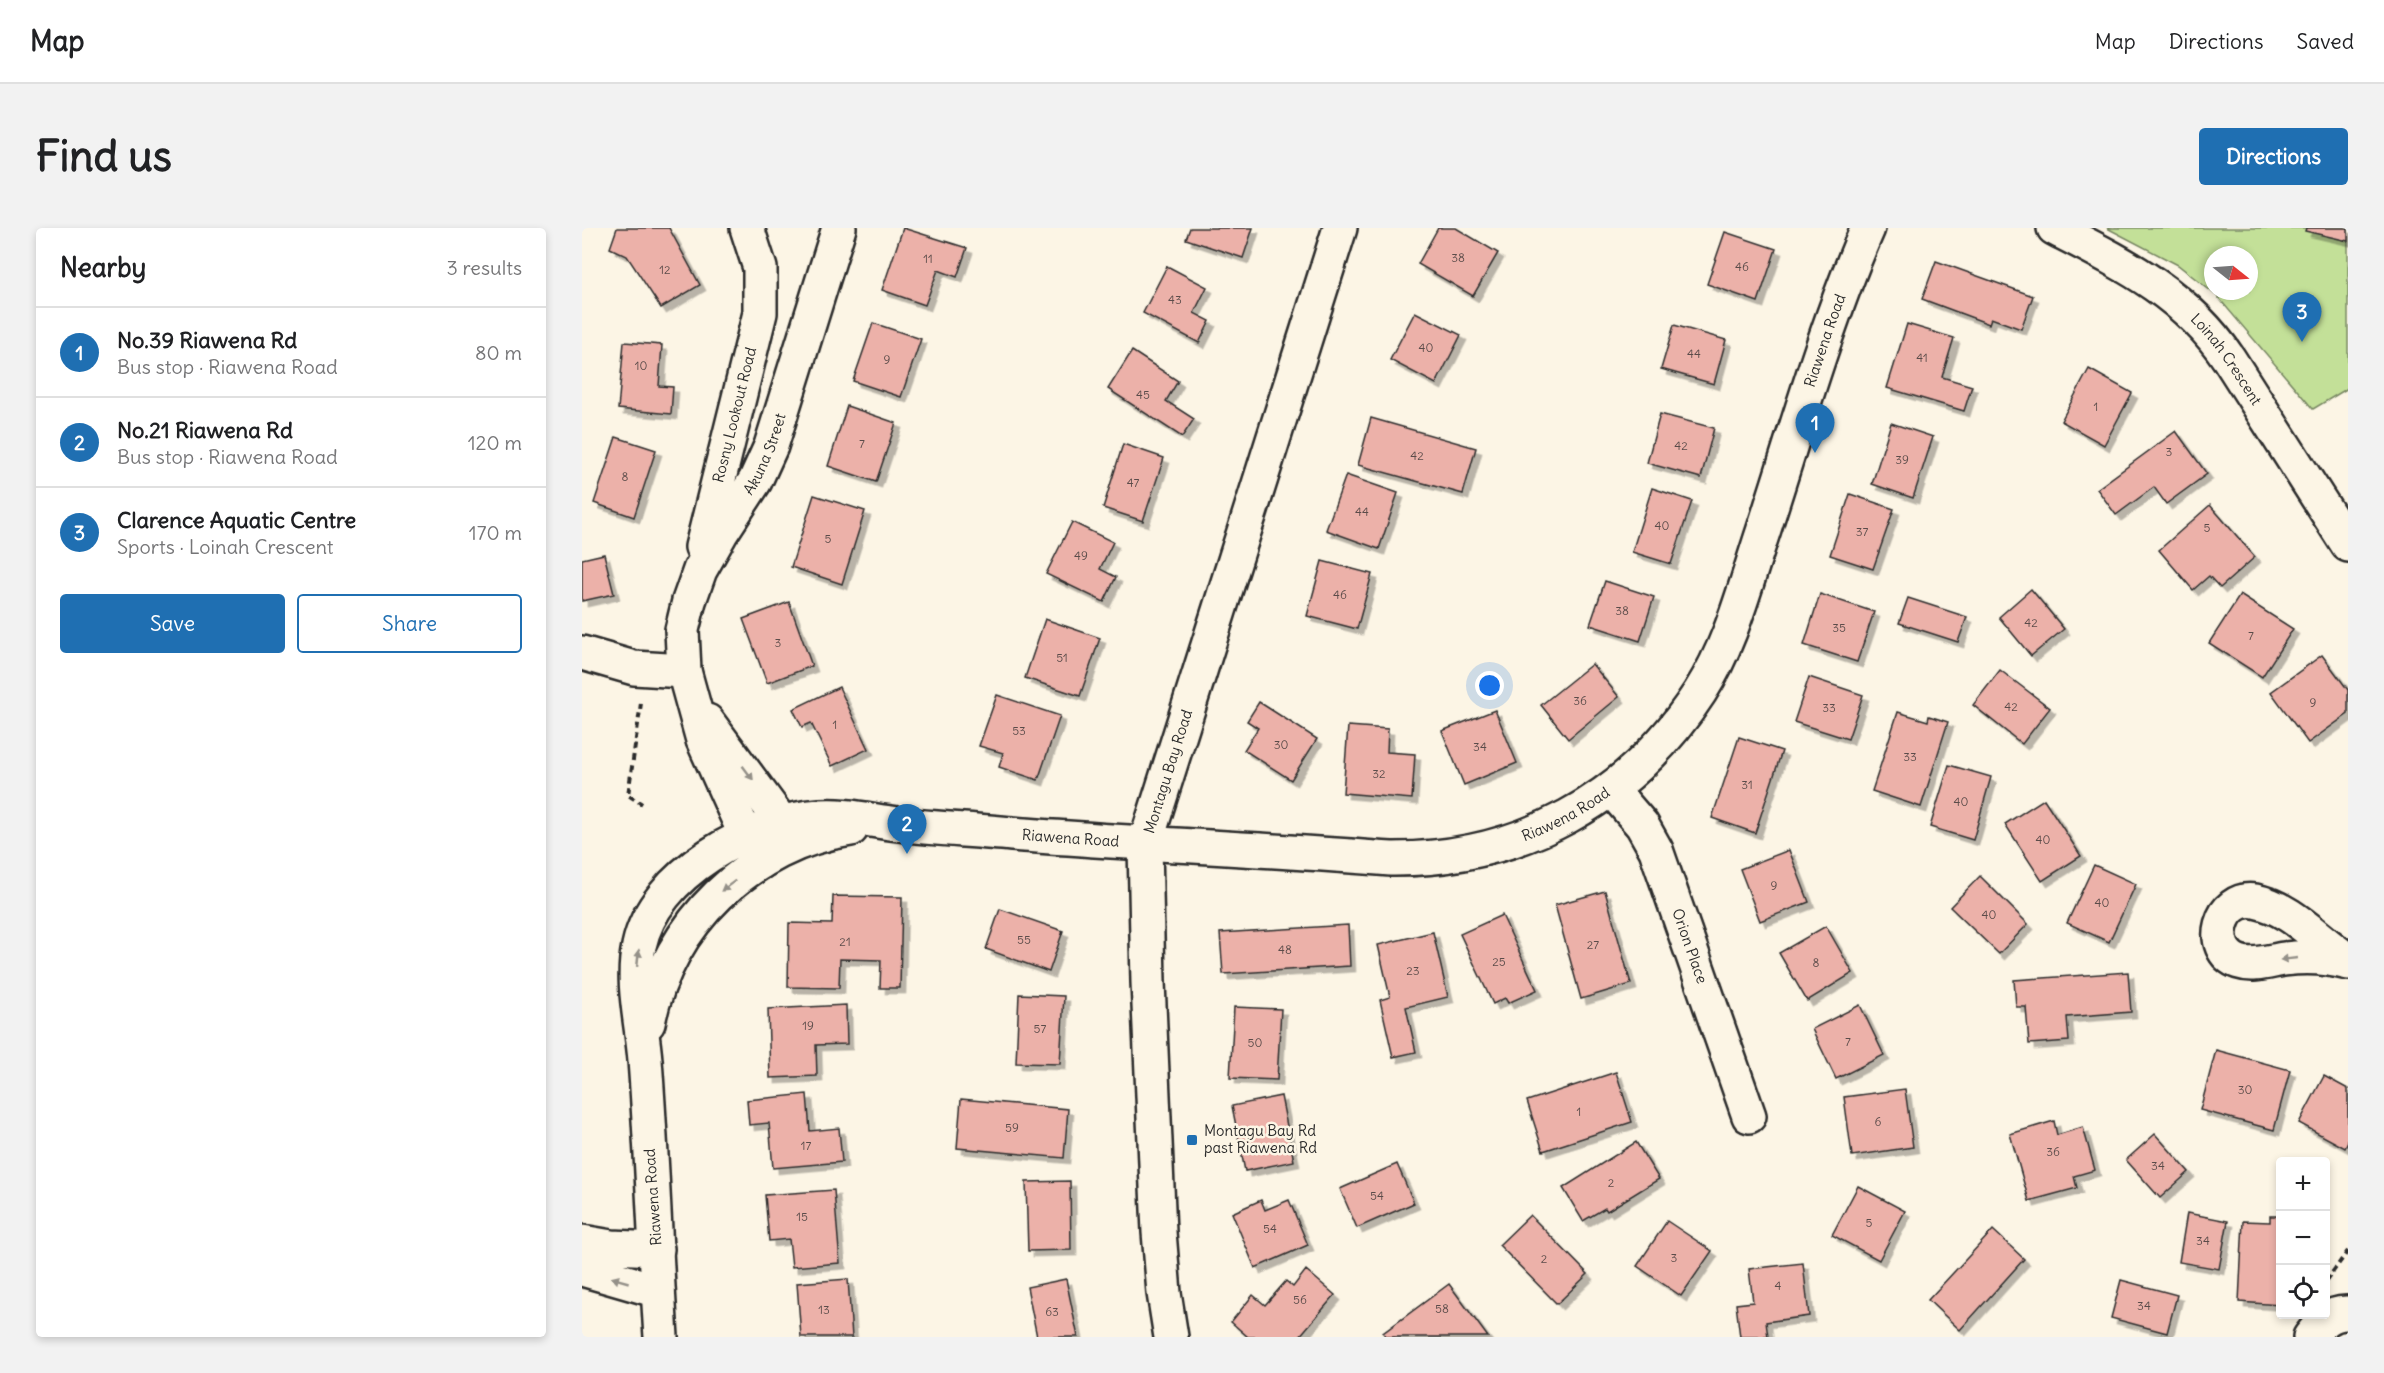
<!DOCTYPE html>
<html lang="en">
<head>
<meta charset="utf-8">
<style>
	body { margin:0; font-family:Delius,sans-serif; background:#f2f2f2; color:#202124 }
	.controls { position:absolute; right:18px; bottom:18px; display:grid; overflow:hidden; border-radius:6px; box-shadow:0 3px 9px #0003 }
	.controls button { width:54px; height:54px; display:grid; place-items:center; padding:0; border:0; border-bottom:2px solid #e0e0e0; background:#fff; color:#202124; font:30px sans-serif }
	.compass { position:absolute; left:1622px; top:18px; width:54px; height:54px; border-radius:50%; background:#fff; box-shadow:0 3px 9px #0003; rotate:107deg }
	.you { position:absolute; left:908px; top:458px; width:21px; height:21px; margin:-15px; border:4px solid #fff; border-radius:50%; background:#1a73e8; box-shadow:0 0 0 9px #1a73e833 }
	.badge { display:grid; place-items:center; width:39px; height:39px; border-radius:50%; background:#1f6fb2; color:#fff; font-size:20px; font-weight:700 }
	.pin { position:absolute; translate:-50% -50px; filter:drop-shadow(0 2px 3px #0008) }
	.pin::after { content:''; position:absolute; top:32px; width:21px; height:18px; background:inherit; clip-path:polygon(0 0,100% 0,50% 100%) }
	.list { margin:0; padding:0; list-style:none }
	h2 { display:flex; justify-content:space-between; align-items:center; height:78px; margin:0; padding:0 24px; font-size:26px }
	h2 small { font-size:20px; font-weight:400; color:#757577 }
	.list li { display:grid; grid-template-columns:39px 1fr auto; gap:18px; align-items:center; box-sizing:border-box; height:90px; padding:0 24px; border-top:2px solid #e0e0e0 }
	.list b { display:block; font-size:22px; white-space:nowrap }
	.list p { margin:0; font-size:20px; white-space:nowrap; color:#757577 }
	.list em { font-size:20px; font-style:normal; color:#757577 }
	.actions { display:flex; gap:12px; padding:18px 24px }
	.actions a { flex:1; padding:14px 0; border:2px solid #1f6fb2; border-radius:6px; text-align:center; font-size:21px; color:#1f6fb2 }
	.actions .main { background:#1f6fb2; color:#fff }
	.icon { flex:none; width:33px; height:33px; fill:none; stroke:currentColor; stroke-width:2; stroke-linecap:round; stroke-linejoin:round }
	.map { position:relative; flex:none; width:1766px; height:1109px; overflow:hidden; border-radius:6px }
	header { display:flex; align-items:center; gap:36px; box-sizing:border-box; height:84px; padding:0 30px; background:#fff; border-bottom:2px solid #e0e0e0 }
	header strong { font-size:28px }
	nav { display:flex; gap:33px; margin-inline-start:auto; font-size:21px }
	.intro { display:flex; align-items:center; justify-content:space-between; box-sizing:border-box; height:144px; padding:0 36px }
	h1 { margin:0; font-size:42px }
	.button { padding:15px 27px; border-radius:6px; background:#1f6fb2; color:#fff; font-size:21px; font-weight:700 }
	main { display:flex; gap:36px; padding:0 36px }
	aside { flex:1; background:#fff; border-radius:6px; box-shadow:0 3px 9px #0003 }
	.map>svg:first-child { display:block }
	.pitch { fill:#c3e098; stroke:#778662; stroke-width:1.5; fill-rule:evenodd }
	.building { fill:#ecb1a9; stroke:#2b2b2b; stroke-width:1.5; filter:url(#shadow) }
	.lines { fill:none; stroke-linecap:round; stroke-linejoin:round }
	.minor-casing { stroke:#2b2b2b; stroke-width:38 }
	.path { stroke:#2b2b2b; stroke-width:4; stroke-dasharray:6 4.5; stroke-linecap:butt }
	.minor { stroke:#fcf5e5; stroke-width:33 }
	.oneway { fill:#949088 }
	.poi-dot { fill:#1f6fb2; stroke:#fcf5e5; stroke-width:2 }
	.labels { text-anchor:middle; stroke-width:5; stroke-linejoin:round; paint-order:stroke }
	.number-label { font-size:12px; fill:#5b4c4a }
	.street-label { font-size:15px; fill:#2b2b2b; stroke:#fcf5e5 }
	.poi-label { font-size:15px; fill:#2b2b2b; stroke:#fcf5e5; text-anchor:start }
</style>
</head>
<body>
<header>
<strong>Map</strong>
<nav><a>Map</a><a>Directions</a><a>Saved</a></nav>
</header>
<div class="intro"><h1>Find us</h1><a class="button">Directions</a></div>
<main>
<aside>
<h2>Nearby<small>3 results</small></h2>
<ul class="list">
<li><span class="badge">1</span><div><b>No.39 Riawena Rd</b><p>Bus stop · Riawena Road</p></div><em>80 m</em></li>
<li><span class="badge">2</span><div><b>No.21 Riawena Rd</b><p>Bus stop · Riawena Road</p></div><em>120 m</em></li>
<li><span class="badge">3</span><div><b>Clarence Aquatic Centre</b><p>Sports · Loinah Crescent</p></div><em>170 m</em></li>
</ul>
<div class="actions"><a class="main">Save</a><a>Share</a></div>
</aside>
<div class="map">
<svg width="1766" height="1109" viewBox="0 0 1766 1109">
	<defs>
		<filter id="shadow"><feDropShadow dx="5.5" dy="5.5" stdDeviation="0" flood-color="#0004"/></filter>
	</defs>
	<rect width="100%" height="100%" fill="#fcf5e5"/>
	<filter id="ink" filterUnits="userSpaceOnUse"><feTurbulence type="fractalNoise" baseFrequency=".0167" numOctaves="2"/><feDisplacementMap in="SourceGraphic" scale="12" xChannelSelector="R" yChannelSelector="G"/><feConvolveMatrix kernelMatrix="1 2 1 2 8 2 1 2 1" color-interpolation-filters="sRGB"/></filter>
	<g filter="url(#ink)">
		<!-- pitch -->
		<path class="pitch" d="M1525,0H1766V160L1731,181L1635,68L1596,37ZM1631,27H1667V63H1631Z"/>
		<!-- building -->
		<g class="building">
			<path d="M35,0H87L118,57L79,80L45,28L28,20Z"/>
			<path d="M321,0L385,20L375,49L356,42L343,77L300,62Z"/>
			<path d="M608,0H671L661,30L604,11Z"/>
			<path d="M856,0H874L916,25L891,68L836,36Z"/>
			<path d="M1724,0H1766V13L1723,3Z"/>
			<path d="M1143,4L1194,21L1176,74L1125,56Z"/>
			<path d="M1354,33L1451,68L1439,101L1409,90L1407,96L1340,71Z"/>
			<path d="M585,38L625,59L612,85L628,93L617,115L561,85Z"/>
			<path d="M833,84L879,107L854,156L808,132Z"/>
			<path d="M291,95L339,111L319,169L271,153Z"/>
			<path d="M1325,96L1372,110L1360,149L1390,158L1382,183L1305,160Z"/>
			<path d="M1092,97L1144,112L1132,156L1079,141Z"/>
			<path d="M42,114L80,117L77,158L91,159L89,186L36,181Z"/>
			<path d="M550,123L596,153L584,173L612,191L600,209L526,161Z"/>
			<path d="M1507,141L1550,165L1522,217L1479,193Z"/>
			<path d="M265,178L314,195L294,254L246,238Z"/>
			<path d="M1078,186L1132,200L1119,250L1065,235Z"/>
			<path d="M789,190L894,220L881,266L776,237Z"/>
			<path d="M1309,195L1351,209L1331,270L1290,256Z"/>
			<path d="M1594,203L1625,246L1584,276L1572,259L1534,287L1515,261Z"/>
			<path d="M34,209L74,222L52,289L12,275Z"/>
			<path d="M541,216L582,230L561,293L521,280Z"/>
			<path d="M764,247L816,265L797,321L744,302Z"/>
			<path d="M1070,260L1110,273L1089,336L1050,324Z"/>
			<path d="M1268,266L1312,281L1291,341L1248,327Z"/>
			<path d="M232,267L283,283L260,356L209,339Z"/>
			<path d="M1628,277L1673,329L1638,360L1627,348L1611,362L1577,322Z"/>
			<path d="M490,294L531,314L518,341L534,349L522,374L464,346Z"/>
			<path d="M22,326L32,366L0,373V331Z"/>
			<path d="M740,333L790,346L775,401L725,388Z"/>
			<path d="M1023,353L1072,369L1058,413L1008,397Z"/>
			<path d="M1449,361L1482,401L1449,428L1417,389Z"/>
			<path d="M1238,366L1292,384L1275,434L1222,417Z"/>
			<path d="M1658,367L1711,401L1680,449L1627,415Z"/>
			<path d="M1326,370L1385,389L1376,414L1317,395Z"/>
			<path d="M207,374L230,438L185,455L161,391Z"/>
			<path d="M463,391L518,410L498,468L443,450Z"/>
			<path d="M1740,427L1766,462V486L1726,515L1689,464Z"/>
			<path d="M1010,436L1037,469L986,511L959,477Z"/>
			<path d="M1418,442L1468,480L1440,516L1391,477Z"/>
			<path d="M1227,449L1281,467L1266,511L1212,494Z"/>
			<path d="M257,459L286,521L250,538L229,495L220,499L211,481Z"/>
			<path d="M415,467L478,488L456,552L417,539L421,525L397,518Z"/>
			<path d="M677,474L735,511L709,552L662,522L676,500L665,493Z"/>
			<path d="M913,482L935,535L882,557L860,503Z"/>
			<path d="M1316,484L1346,493L1347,488L1366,494L1339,579L1290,563Z"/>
			<path d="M766,498L806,501L805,524L833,526L830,571L761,565Z"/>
			<path d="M1157,509L1200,523L1173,605L1130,590Z"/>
			<path d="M1367,537L1409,549L1391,612L1348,599Z"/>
			<path d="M1462,571L1499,628L1460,653L1423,596Z"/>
			<path d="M1207,622L1227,674L1178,693L1158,641Z"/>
			<path d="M1512,637L1554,656L1527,714L1485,695Z"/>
			<path d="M1398,648L1446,696L1417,726L1368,679Z"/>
			<path d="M1023,663L1049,756L999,771L973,677Z"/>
			<path d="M251,668L320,669L318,760H298L299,732L258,731L257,760L206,759L207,695L250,696Z"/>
			<path d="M418,681L481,703L467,744L404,721Z"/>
			<path d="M920,687L955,762L926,775L923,770L911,776L878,706Z"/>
			<path d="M766,697L768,738L641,746L638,705Z"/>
			<path d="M1244,698L1271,745L1225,773L1197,725Z"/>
			<path d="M851,704L866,769L824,779L834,824L811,829L798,772L808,769L796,717Z"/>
			<path d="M1546,744L1549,784L1485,789L1487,813L1447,816L1444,779H1434L1432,752Z"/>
			<path d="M437,766L482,768L478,836L434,835Z"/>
			<path d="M264,777L265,816L234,817L235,848L188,850L186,781Z"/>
			<path d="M1278,777L1302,827L1254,851L1230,801Z"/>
			<path d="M652,779L699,781L695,852L648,850Z"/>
			<path d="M1634,822L1708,842L1692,902L1618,882Z"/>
			<path d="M1034,844L1050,894L961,923L945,873Z"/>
			<path d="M1742,848L1766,861V914L1763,920L1717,895Z"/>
			<path d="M1323,861L1331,919L1270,928L1262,869Z"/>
			<path d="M225,866L228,903L257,900L260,934L191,940L187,895L167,897L165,872Z"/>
			<path d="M699,868L712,933L663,943L650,878Z"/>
			<path d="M379,871L486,881L482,930L375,920Z"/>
			<path d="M1472,893L1475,907L1501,899L1513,942L1492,948L1495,960L1447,973L1428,906Z"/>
			<path d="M1573,906L1607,944L1578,970L1544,932Z"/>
			<path d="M1054,914L1077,951L1025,983L1023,980L1001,993L981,960Z"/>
			<path d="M815,936L832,975L775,1000L758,961Z"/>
			<path d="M488,953L489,1022L446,1023L444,954Z"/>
			<path d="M1276,958L1323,983L1297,1032L1250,1007Z"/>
			<path d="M252,962L258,1035L210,1039L207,1011L187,1013L183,967Z"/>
			<path d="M679,972L683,982L707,972L726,1017L673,1040L650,985Z"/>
			<path d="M1605,985L1646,993L1637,1041L1597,1034Z"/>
			<path d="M948,987L1006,1046L975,1076L917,1017Z"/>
			<path d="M1688,988H1698V1077L1657,1074L1661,993L1688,994Z"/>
			<path d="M1085,993L1130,1023L1099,1068L1055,1038Z"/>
			<path d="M1411,1002L1442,1031L1378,1102L1346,1072Z"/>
			<path d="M1221,1035L1227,1088L1184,1094L1186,1109H1158L1154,1076L1171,1074L1167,1041Z"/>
			<path d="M724,1042L753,1067L717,1109H666L649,1094L671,1067L683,1077L704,1053L711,1059Z"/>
			<path d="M266,1051L270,1109H219L215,1055Z"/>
			<path d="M484,1051L496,1109H455L445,1059Z"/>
			<path d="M1539,1052L1595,1067L1585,1105L1529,1090Z"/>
			<path d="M867,1056L906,1109H804L801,1105Z"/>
		</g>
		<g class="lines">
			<!-- minor casing -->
			<g class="minor-casing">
				<g id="minor">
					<path id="s1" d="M1472,0C1540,35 1603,65 1647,131L1766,317"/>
					<path id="s2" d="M120,319L178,85V40L165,0"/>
					<path d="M0,425L52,440L102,443"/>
					<path d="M125,493L212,611"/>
					<path id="s3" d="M1029,561L1060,597L1074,622L1167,888"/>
					<path id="s4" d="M179,634L164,608L121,512L102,443L100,402L107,373L118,342L139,305L173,253L189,218L257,0"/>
					<path d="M1766,732C1736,713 1710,680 1673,673C1638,667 1623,722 1657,734C1672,739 1688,733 1702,731C1724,728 1745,729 1766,735"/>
					<path d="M66,795C86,696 167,616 269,601"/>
					<path d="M0,1014L29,1019L75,1021"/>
					<path d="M0,1041L76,1063"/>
					<path id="s5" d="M79,1109C73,1017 70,924 63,832C60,795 49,755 57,718C72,645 169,593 238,588C264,586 290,593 316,596C354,601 392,602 430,606C556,616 683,621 809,631C938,632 1048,572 1118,464C1149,416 1163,358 1181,304C1214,203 1243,98 1286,0"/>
					<path id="s6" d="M589,1109L582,1065L577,1004L566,754L563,617L758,0"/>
					<path d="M1728,1109C1738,1096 1748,1084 1766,1085"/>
				</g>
			</g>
			<!-- path -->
			<g class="path">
				<path d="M59,475L46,567L60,576"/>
				<path d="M1744,1053L1766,1023"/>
			</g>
			<!-- minor -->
			<use href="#minor" class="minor"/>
		</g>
		<!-- one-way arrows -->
		<defs><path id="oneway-solid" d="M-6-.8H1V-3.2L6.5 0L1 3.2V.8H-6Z" transform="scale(1.5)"/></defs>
		<g class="oneway">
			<use href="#oneway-solid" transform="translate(166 545) rotate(53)"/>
			<use href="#oneway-solid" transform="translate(146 658) rotate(143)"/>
			<use href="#oneway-solid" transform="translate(56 730) rotate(-84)"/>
			<use href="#oneway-solid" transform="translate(1707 731) rotate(174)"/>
			<use href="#oneway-solid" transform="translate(38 1052) rotate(-164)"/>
		</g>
	</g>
	<!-- markers -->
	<rect class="poi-dot" x="604" y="906" width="12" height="12" rx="3"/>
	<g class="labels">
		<!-- number labels -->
		<g class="number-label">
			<text x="876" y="34">38</text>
			<text x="346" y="35">11</text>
			<text x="1160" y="43">46</text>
			<text x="83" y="46">12</text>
			<text x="593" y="76">43</text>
			<text x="844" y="124">40</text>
			<text x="1112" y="130">44</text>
			<text x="1340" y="134">41</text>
			<text x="305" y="136">9</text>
			<text x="59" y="142">10</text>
			<text x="561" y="171">45</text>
			<text x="1514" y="183">1</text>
			<text x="280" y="220">7</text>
			<text x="1099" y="222">42</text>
			<text x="1587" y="228">3</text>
			<text x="835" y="232">42</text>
			<text x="1320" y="236">39</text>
			<text x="43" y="253">8</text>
			<text x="551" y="259">47</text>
			<text x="780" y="288">44</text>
			<text x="1080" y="302">40</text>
			<text x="1625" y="304">5</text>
			<text x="1280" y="308">37</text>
			<text x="246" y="315">5</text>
			<text x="499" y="332">49</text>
			<text x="758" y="371">46</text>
			<text x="1040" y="387">38</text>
			<text x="1449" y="399">42</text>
			<text x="1257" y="404">35</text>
			<text x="1669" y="412">7</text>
			<text x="196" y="419">3</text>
			<text x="480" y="434">51</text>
			<text x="998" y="477">36</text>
			<text x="1731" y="479">9</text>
			<text x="1429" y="483">42</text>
			<text x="1247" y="484">33</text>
			<text x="253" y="501">1</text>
			<text x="437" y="507">53</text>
			<text x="699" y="521">30</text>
			<text x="898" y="523">34</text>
			<text x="1328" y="533">33</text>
			<text x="797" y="550">32</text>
			<text x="1165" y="561">31</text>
			<text x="1379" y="578">40</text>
			<text x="1461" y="616">40</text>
			<text x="1192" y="662">9</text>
			<text x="1520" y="679">40</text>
			<text x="1407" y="691">40</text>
			<text x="442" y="716">55</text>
			<text x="263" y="718">21</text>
			<text x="1011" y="721">27</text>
			<text x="703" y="726">48</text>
			<text x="917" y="738">25</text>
			<text x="1234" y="739">8</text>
			<text x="831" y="747">23</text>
			<text x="226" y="802">19</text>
			<text x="458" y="805">57</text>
			<text x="1266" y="818">7</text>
			<text x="673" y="819">50</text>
			<text x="1663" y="866">30</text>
			<text x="997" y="888">1</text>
			<text x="1296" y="898">6</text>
			<text x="430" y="904">59</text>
			<text x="224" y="922">17</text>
			<text x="1471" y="928">36</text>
			<text x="1576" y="942">34</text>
			<text x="1029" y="959">2</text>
			<text x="795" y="972">54</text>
			<text x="220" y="993">15</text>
			<text x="1287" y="999">5</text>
			<text x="688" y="1005">54</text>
			<text x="1621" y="1017">34</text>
			<text x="1092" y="1034">3</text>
			<text x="962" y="1035">2</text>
			<text x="1196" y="1062">4</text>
			<text x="718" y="1076">56</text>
			<text x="1562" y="1082">34</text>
			<text x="860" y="1085">58</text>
			<text x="242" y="1086">13</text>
			<text x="470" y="1088">63</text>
		</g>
		<!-- street labels -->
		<g class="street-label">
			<text dy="5" stroke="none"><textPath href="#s5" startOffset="1942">Riawena Road</textPath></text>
			<text dy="5" stroke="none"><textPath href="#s1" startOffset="220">Loinah Crescent</textPath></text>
			<text dy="5" stroke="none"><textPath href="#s2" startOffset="136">Rosny Lookout Road</textPath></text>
			<text dy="5" stroke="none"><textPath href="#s4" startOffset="444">Akuna Street</textPath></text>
			<text dy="5" stroke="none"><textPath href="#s6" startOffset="570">Montagu Bay Road</textPath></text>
			<text dy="5" stroke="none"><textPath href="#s5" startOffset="1384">Riawena Road</textPath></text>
			<text dy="5" stroke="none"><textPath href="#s5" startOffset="880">Riawena Road</textPath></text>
			<text dy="5" stroke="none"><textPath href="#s3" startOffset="178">Orion Place</textPath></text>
			<text transform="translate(71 969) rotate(-94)" y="5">Riawena Road</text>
		</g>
		<!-- poi labels -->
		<g class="poi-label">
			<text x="622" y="908">Montagu Bay Rd<tspan x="622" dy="17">past Riawena Rd</tspan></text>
		</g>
	</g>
</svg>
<div class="controls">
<button>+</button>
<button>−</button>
<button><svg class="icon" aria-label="locate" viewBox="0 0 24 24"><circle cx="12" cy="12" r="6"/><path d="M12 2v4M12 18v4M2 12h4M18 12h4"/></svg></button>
</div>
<svg class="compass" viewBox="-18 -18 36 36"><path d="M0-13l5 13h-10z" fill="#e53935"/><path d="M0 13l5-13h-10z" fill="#757577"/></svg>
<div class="you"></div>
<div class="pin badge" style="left:1233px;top:225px">1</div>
<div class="pin badge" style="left:325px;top:626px">2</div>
<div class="pin badge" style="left:1720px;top:114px">3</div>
</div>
</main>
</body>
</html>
